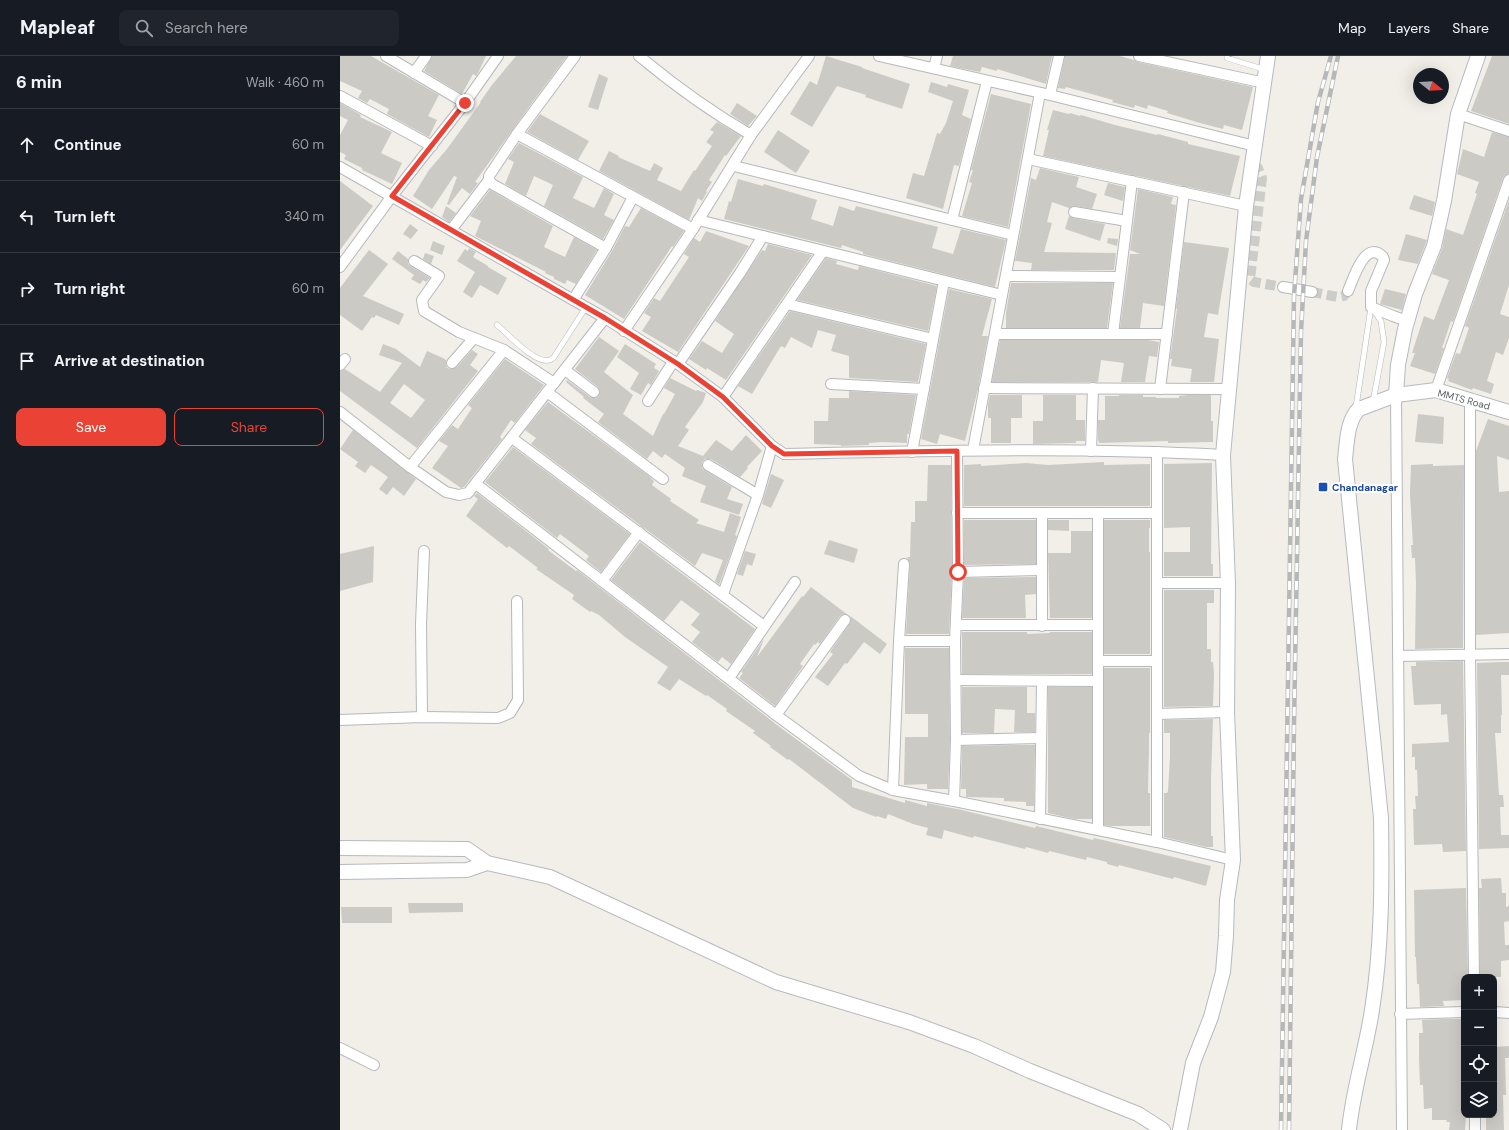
<!DOCTYPE html>
<html lang="en">
<head>
<meta charset="utf-8">
<style>
	body { margin:0; font-family:"DM Sans",sans-serif; background:#20242c; color:#f1f3f6 }
	.controls { position:absolute; right:12px; bottom:12px; display:grid; overflow:hidden; border-radius:8px; box-shadow:0 4px 16px #0002 }
	.controls button { width:36px; height:36px; display:grid; place-items:center; padding:0; border:0; border-bottom:1px solid #363941; background:#171b24; color:#f1f3f6; font:20px sans-serif }
	.compass { position:absolute; left:1073px; top:12px; width:36px; height:36px; border-radius:50%; background:#171b24; box-shadow:0 4px 16px #0002; rotate:108deg }
	.stop { position:absolute; width:12px; height:12px; margin:-9px; border:3px solid #ea4335; border-radius:50%; background:#fff }
	.stop.end { background:#ea4335; border-color:#fff; box-shadow:0 1px 4px #0008 }
	.list { margin:0; padding:0; list-style:none }
	h2 { display:flex; justify-content:space-between; align-items:center; height:52px; margin:0; padding:0 16px; font-size:17px }
	h2 small { font-size:13px; font-weight:400; color:#9ea1a6 }
	.list li { display:grid; grid-template-columns:26px 1fr auto; gap:12px; align-items:center; box-sizing:border-box; height:72px; padding:0 16px; border-top:1px solid #363941 }
	.list b { display:block; font-size:15px; white-space:nowrap }
	.list em { font-size:13px; font-style:normal; color:#9ea1a6 }
	.actions { display:flex; gap:8px; padding:12px 16px }
	.actions a { flex:1; padding:9px 0; border:1px solid #ea4335; border-radius:8px; text-align:center; font-size:14px; color:#ea4335 }
	.actions .main { background:#ea4335; color:#fff }
	.icon { flex:none; width:22px; height:22px; fill:none; stroke:currentColor; stroke-width:2; stroke-linecap:round; stroke-linejoin:round }
	.map { position:relative; flex:none; width:1169px; height:1074px; overflow:hidden }
	header { display:flex; align-items:center; gap:24px; box-sizing:border-box; height:56px; padding:0 20px; background:#171b24; border-bottom:1px solid #363941 }
	header strong { font-size:19px }
	nav { display:flex; gap:22px; margin-inline-start:auto; font-size:14px }
	.search { width:280px; height:36px; background:#20242c; display:flex; align-items:center; gap:10px; box-sizing:border-box; padding:0 14px; border-radius:8px; color:#9ea1a6; font-size:15px }
	main { display:flex }
	aside { flex:1; background:#171b24 }
	.map>svg:first-child { display:block }
	.building { fill:#cccac5; fill-rule:evenodd }
	.lines { fill:none; stroke-linecap:round; stroke-linejoin:round }
	.street-tunnel { stroke:#ccccc8; stroke-width:10; stroke-dasharray:10 5; stroke-linecap:butt }
	.lane-casing { stroke:#b5b8bc; stroke-width:6 }
	.street-casing { stroke:#b5b8bc; stroke-width:12 }
	.secondary-casing { stroke:#b6babf; stroke-width:16 }
	.lane { stroke:#fff; stroke-width:5 }
	.street { stroke:#fff; stroke-width:10 }
	.secondary { stroke:#fff; stroke-width:14 }
	.rail-casing { stroke:#b6b7b8; stroke-width:4.5 }
	.rail { stroke:#fff; stroke-width:3; stroke-dasharray:9; stroke-linecap:butt }
	.route { stroke:#ea4335; stroke-width:5 }
	.transit-dot { fill:#1a4fb4; stroke:#fff; stroke-width:1.5 }
	.labels { text-anchor:middle; stroke-width:4; stroke-linejoin:round; paint-order:stroke }
	.street-label { font-size:10px; fill:#5f6368; stroke:#fff }
	.transit-label { font-size:10px; font-weight:bold; fill:#164399; stroke:#fff; text-anchor:start }
</style>
</head>
<body>
<header>
<strong>Mapleaf</strong>
<div class="search"><svg class="icon" aria-label="search" viewBox="0 0 24 24"><circle cx="10" cy="10" r="6"/><path d="M15 15l6 6"/></svg>Search here</div>
<nav><a>Map</a><a>Layers</a><a>Share</a></nav>
</header>
<main>
<aside>
<h2>6 min<small>Walk · 460 m</small></h2>
<ul class="list">
<li><svg class="icon" aria-label="ahead" viewBox="0 0 24 24"><path d="M12 20V5M6 11l6-6 6 6"/></svg><div><b>Continue</b></div><em>60 m</em></li>
<li><svg class="icon" aria-label="left" viewBox="0 0 24 24"><path d="M17 20v-9H6M10 6l-5 5 5 5"/></svg><div><b>Turn left</b></div><em>340 m</em></li>
<li><svg class="icon" aria-label="right" viewBox="0 0 24 24"><path d="M7 20v-9h11M14 6l5 5-5 5"/></svg><div><b>Turn right</b></div><em>60 m</em></li>
<li><svg class="icon" aria-label="arrive" viewBox="0 0 24 24"><path d="M6 21V4h12l-3 4 3 4H6"/></svg><div><b>Arrive at destination</b></div></li>
</ul>
<div class="actions"><a class="main">Save</a><a>Share</a></div>
</aside>
<div class="map">
<svg width="1169" height="1074" viewBox="0 0 1169 1074">
	<rect width="100%" height="100%" fill="#f1efe8"/>
	<!-- building -->
	<g class="building">
		<path d="M0,0H31L99,39L88,60L97,64L89,81L47,58L49,53L30,43L27,47L18,42L22,35L0,25Z"/>
		<path d="M92,0H146L138,17L136,20L133,18L122,38L84,15Z"/>
		<path d="M176,0H227L189,51L135,126L138,127L130,138L122,132L109,149L107,148L117,121L114,120L92,153L73,140L89,114L107,93L141,46H140L152,29Z"/>
		<path d="M486,0L522,11V12L570,28L562,53L525,41L526,39L497,30L472,71L450,58L470,25L477,29Z"/>
		<path d="M613,0H712L706,28L657,13V15L642,11L640,16L610,10Z"/>
		<path d="M725,0H780L794,4L798,6L913,31L902,74L884,69L883,73L860,67L827,57L828,55L808,49L807,53L795,49L794,52L772,46L773,44L748,37L726,31L725,33L718,32Z"/>
		<path d="M1152,0H1169V68L1131,55Z"/>
		<path d="M259,18L268,22L258,54L248,51Z"/>
		<path d="M591,26L607,31L608,28L629,34L622,59L631,63L619,110L614,109L603,153L566,142L573,117L584,120L597,77L600,78L606,67L613,45L588,36Z"/>
		<path d="M651,38L691,48L668,171L622,160L632,127L629,126L633,114H631Z"/>
		<path d="M0,47L21,59L20,61L52,76L41,97L62,107L52,128L22,114V112L4,103L6,99L0,96V79L8,64L0,60Z"/>
		<path d="M397,47L417,60L408,70L390,58Z"/>
		<path d="M713,54L729,58L730,57L740,60L741,59L775,69L817,79L818,78L848,86V88L900,100L890,140L703,100L709,74H707Z"/>
		<path d="M200,58L249,85L238,104L187,76Z"/>
		<path d="M377,66L401,80L386,100L385,99L369,124L372,126L366,135L367,136L362,145L358,142L349,164L259,115L269,95L279,100L278,101L310,115L314,107L323,112L317,124L341,135L354,114L355,115L372,90L366,86L374,76L370,74Z"/>
		<path d="M438,74L470,95L456,117L424,96Z"/>
		<path d="M1152,76L1169,81V118L1165,119L1163,122L1113,266L1111,265L1102,292H1104L1095,318L1070,310L1075,297H1072L1084,260L1094,264L1109,224L1092,218L1102,193L1106,173L1123,179L1137,138L1135,137L1139,126L1117,118L1123,93L1144,101Z"/>
		<path d="M179,87L243,121L233,142L254,152L264,132L274,138L264,159L274,164L263,183L204,150L213,129L194,120L186,140L165,128L174,106L168,103Z"/>
		<path d="M700,112L739,121L736,131L757,138L752,153L735,150L729,152L712,146L707,166L712,167L704,196L776,197L774,214H691L692,207L675,205L691,122L696,124Z"/>
		<path d="M398,123L423,130L424,128L477,144L471,163L493,170L499,150L514,155L516,150L598,171L592,192L613,198L621,173L666,184L655,231L523,198V196L502,189L501,192L384,163L389,145L391,146Z"/>
		<path d="M0,125L33,150L0,194Z"/>
		<path d="M768,127L785,131L783,145L764,139Z"/>
		<path d="M798,133L833,141L831,148L836,149L824,250L803,247L800,272H780L790,198H800L790,194Z"/>
		<path d="M150,134L213,170L204,191L225,201L234,181L257,194L236,228L227,224L225,228L214,223V221L205,217L206,216L135,180L141,165L130,160Z"/>
		<path d="M1074,139L1095,146L1092,160L1069,153Z"/>
		<path d="M1169,144V229L1160,258L1169,261V282L1163,299L1156,296L1147,325L1154,328L1151,338L1133,332L1132,334L1108,325L1109,323L1107,322L1116,297L1120,298L1129,272L1125,270Z"/>
		<path d="M106,150L116,157L109,166L102,161Z"/>
		<path d="M301,152L344,175L333,191L332,190L284,263L245,239L272,195L285,170L289,171Z"/>
		<path d="M729,160L733,162L765,168L760,185L725,173Z"/>
		<path d="M70,168L78,174L71,183L63,178Z"/>
		<path d="M366,175L409,190L338,296L302,275L311,261L304,257L314,242L320,245L349,201L344,198L354,182L360,186Z"/>
		<path d="M1066,178L1087,184L1078,208L1058,204Z"/>
		<path d="M768,182L778,183L777,190L767,187Z"/>
		<path d="M93,185L105,190L102,199L90,194Z"/>
		<path d="M844,186L889,192L878,259L868,257L864,281L879,283L874,326H850L852,313L831,310L832,303H830L837,253L836,252Z"/>
		<path d="M428,188L472,199L386,324L367,312L366,314L349,303L362,285L382,297L394,278L375,265L422,194L425,195Z"/>
		<path d="M129,192L136,196L133,201L148,210V211L167,222L158,239L140,229L132,242L123,236L135,216L117,205L125,193L128,195Z"/>
		<path d="M29,194L48,208L23,240L64,258L59,269L36,259L34,262L32,261L22,275L0,259V232Z"/>
		<path d="M58,195L68,203V208L70,210L90,222L86,226L83,224L80,228L71,223L74,219L52,203Z"/>
		<path d="M85,197L94,200L91,208L83,203Z"/>
		<path d="M486,202L497,205L496,208L518,214L519,210L597,230L588,275L457,244Z"/>
		<path d="M671,227H773L767,272H666V256Z"/>
		<path d="M609,233L652,243L642,280H648L638,333L625,385L600,378L597,388L581,383Z"/>
		<path d="M1045,233L1066,238L1062,254L1040,248Z"/>
		<path d="M450,255L586,288L578,326L509,322V300L491,295L496,279L478,274L472,292L451,281L445,292L441,290L412,338L398,330Z"/>
		<path d="M259,281L279,295L264,316L293,339L283,358L313,380L323,358H324L335,338L324,332L330,322L356,335L357,334L366,337L363,346L345,371L349,374L338,390L363,400L376,384L392,395L406,379L422,395L407,411L408,412L400,421L371,403H365L362,406V412L364,414L392,431L387,443L403,448L399,459L360,446L366,430L342,420L345,412L325,398L322,402L313,395L307,403L258,366L264,358L243,342L244,341L226,326L227,324L250,341L256,342L259,340L260,336L258,331L235,313Z"/>
		<path d="M660,284H808L819,286L817,301L809,300L805,326H781L784,307L761,304L758,326H652Z"/>
		<path d="M43,288L56,293L80,311L87,295L103,302L106,304V309L107,312L111,313L117,311L132,294L138,298L130,309L138,315L77,392L0,335V315L5,313L40,336L62,307L39,299ZM64,328L85,344L71,362L50,347Z"/>
		<path d="M285,288L316,308L314,312L319,315L311,329L308,327L301,339L290,333L299,317L277,301Z"/>
		<path d="M165,303L204,329L175,367L171,364L160,381L162,383L124,431L121,432L92,412L108,390L99,385L112,369L118,373L132,352L128,349Z"/>
		<path d="M509,335L576,339L569,378H567V387L542,386L529,387V389L501,390V389L474,388V365H488L489,342H509Z"/>
		<path d="M650,339H682V362H671V387H651V362H648V348Z"/>
		<path d="M703,339H736V364H745V385H736V387L693,388V365H703Z"/>
		<path d="M779,339H803V341H816V342H839V340L848,339H871V365H873V386L828,387V385L759,387V385H758V364H765V340H779Z"/>
		<path d="M208,346L309,420L314,425L312,429L331,443L330,445L359,464L356,467L384,476L390,457L401,461L395,479L397,480L379,529L375,525L383,504L362,497L355,510L191,388L196,382L185,374Z"/>
		<path d="M1078,358L1104,361L1103,388L1075,386Z"/>
		<path d="M1148,363L1169,370V404L1157,400L1159,436L1169,435V577L1136,579V395Z"/>
		<path d="M13,374L76,423L64,440L53,431L47,439L39,433L48,421L31,409L25,417L15,410L18,406L0,393Z"/>
		<path d="M173,391L290,478L261,516L246,504L249,500L220,478L217,482L145,426Z"/>
		<path d="M764,406V409L810,408V450H624V409L641,408V410L686,407L708,409Z"/>
		<path d="M872,407L871,508H873V520H824V496H850V471L824,472V408Z"/>
		<path d="M1093,408V410L1124,409L1123,592L1075,593L1076,527L1075,502H1072L1071,489H1073L1070,438L1071,409Z"/>
		<path d="M588,409H611L612,516L609,578H566L570,508L567,501H570L571,466H575V445H587Z"/>
		<path d="M431,418L444,424L431,452L422,448Z"/>
		<path d="M137,437L209,493L208,494L217,501L236,515L237,514L441,672L512,724V731L565,747V744L587,750V747L622,754L695,772L696,770L753,784L754,782L763,784L871,810L866,830L834,821L833,823L779,809L778,811L767,808V806L747,801L746,804L709,795L708,797L686,791L685,793L634,780L633,782L604,774L602,783L586,779L588,772L573,768L548,758L546,763L537,760L536,761L513,752L449,703L448,704L430,691L431,690L413,677L415,675L386,655L387,653L367,639L366,640L339,623L330,635L317,627L328,611L285,581L259,559L251,555L250,556L232,543L234,539L196,513L198,512L169,490L167,492L126,460L138,443L134,440Z"/>
		<path d="M624,464H696V508L624,509Z"/>
		<path d="M708,464H729V475L708,474Z"/>
		<path d="M764,464H810V472H809V496H810V598H764Z"/>
		<path d="M731,475H752V562H710L708,497H731Z"/>
		<path d="M489,484L518,493L514,507L484,498Z"/>
		<path d="M300,486L415,573L391,608L382,601L378,606L352,586L360,576L351,569L360,558L341,544L324,565L271,524Z"/>
		<path d="M34,490L33,526L0,535V498Z"/>
		<path d="M405,495L416,498L412,510L407,508L403,520L397,518Z"/>
		<path d="M696,521V538L685,539L686,562H622L624,522Z"/>
		<path d="M471,531L508,559L503,558L500,560L480,588L478,586L475,589L474,588L460,608L463,610L435,650L399,622L403,617L401,616L424,583L417,601L462,540L463,541Z"/>
		<path d="M824,534H874V547H867V593H871V606H873L874,618L873,650L824,651Z"/>
		<path d="M509,559L547,588L540,598L524,586L507,608L505,607L488,630L475,621L493,598L490,596L510,567L511,562Z"/>
		<path d="M622,576H687V578L710,577V576H752V618H622Z"/>
		<path d="M565,592H609L610,684L608,733H587V728L564,729L565,681H588V658H565Z"/>
		<path d="M1123,605L1126,795L1103,796L1102,788L1074,789L1073,753H1076L1075,740H1078L1077,714H1075V701H1072V688L1109,686L1107,658L1101,659V648L1074,649L1071,610H1076V606Z"/>
		<path d="M1161,606H1169V619H1161L1162,659H1161V677H1155L1159,739H1163L1164,751H1160L1161,779H1169V792L1139,793L1137,607Z"/>
		<path d="M764,612H810V677H809V691L808,737H810V770H771L764,769Z"/>
		<path d="M622,631H687V657H695V676H674L675,654L655,653L654,677H622Z"/>
		<path d="M708,631H752V763H734L708,757Z"/>
		<path d="M873,663L871,723V780H873V791H866L824,781V737H827L828,735L830,701V677H824V664Z"/>
		<path d="M674,689H695L694,750H686V746L664,745V742L626,741V733H621L622,690Z"/>
		<path d="M1161,822L1162,837H1166V851L1169,850V865L1164,866L1165,889H1169V904L1161,905V921H1140L1139,832H1142L1141,823Z"/>
		<path d="M1126,832L1128,921H1124V944L1103,945L1104,950L1080,951L1079,928H1077L1076,901H1075L1074,834Z"/>
		<path d="M68,847H123V856L69,857Z"/>
		<path d="M1,851H52V867H2Z"/>
		<path d="M1104,963H1124V1059H1126L1125,1074H1109L1110,1066H1106L1107,1064H1092V1052L1084,1053L1083,1029H1080L1079,1004V977H1083L1082,964Z"/>
		<path d="M1169,990V1002H1165L1166,1039H1163L1164,1074H1146V1059H1154V991Z"/>
	</g>
	<g class="lines">
		<!-- street-tunnel -->
		<g class="street-tunnel">
			<path d="M913,109L918,112L922,122L910,223L914,226L943,231"/>
			<path d="M972,236L998,241L1004,240L1008,235"/>
		</g>
		<!-- lane casing -->
		<g class="lane-casing">
			<g id="lane">
				<path d="M887,0V2L926,14"/>
				<path d="M157,269C167,277 196,309 209,304C211,304 213,302 214,301L246,251"/>
				<path d="M1033,346L1044,286L1041,265L1033,253"/>
				<path d="M1016,351L1031,251"/>
			</g>
		</g>
		<!-- street casing -->
		<g class="street-casing">
			<g id="street">
				<path d="M46,0L125,47"/>
				<path d="M235,0L177,78L149,120V124L152,128L266,192"/>
				<path d="M299,0C335,30 371,56 411,79"/>
				<path d="M539,0L710,39L915,90"/>
				<path d="M799,0L925,27"/>
				<path d="M594,12L597,0"/>
				<path d="M74,17L86,0"/>
				<path d="M710,39L719,0"/>
				<path d="M0,40L92,90"/>
				<path d="M1118,58L1169,75"/>
				<path d="M177,78L353,173"/>
				<path d="M688,103L906,150"/>
				<path d="M394,110L673,179"/>
				<path d="M0,111L265,262L338,308L383,341L432,390L444,398C591,395 737,391 883,399"/>
				<path d="M734,156L787,165"/>
				<path d="M358,164L662,239"/>
				<path d="M612,164L647,25"/>
				<path d="M111,174L149,124"/>
				<path d="M74,205L99,220L82,244L84,255L119,276L164,294"/>
				<path d="M0,211L52,140L125,47L158,0"/>
				<path d="M666,220L780,221"/>
				<path d="M943,231L972,236"/>
				<path d="M1008,235C1013,224 1025,182 1043,201L1044,204L1031,235V251L1053,260L1067,265"/>
				<path d="M233,244L266,192L293,141"/>
				<path d="M447,248L593,283"/>
				<path d="M284,275L353,173L411,79L469,0"/>
				<path d="M655,278H827"/>
				<path d="M773,278L792,125"/>
				<path d="M112,307L134,282"/>
				<path d="M338,308L400,217L423,180"/>
				<path d="M0,309L5,303"/>
				<path d="M225,314L254,336"/>
				<path d="M491,328L584,333"/>
				<path d="M644,332L889,333"/>
				<path d="M820,333L844,136"/>
				<path d="M1096,334L1169,124"/>
				<path d="M207,336L323,423"/>
				<path d="M1056,339L1062,1074"/>
				<path d="M383,341L483,195"/>
				<path d="M1130,344V599L1134,921"/>
				<path d="M308,345L333,306"/>
				<path d="M0,356L70,411L106,436L119,439L128,437L265,262"/>
				<path d="M172,382L424,570"/>
				<path d="M633,394L700,37"/>
				<path d="M751,395L753,332"/>
				<path d="M572,396L604,225"/>
				<path d="M368,409L418,439"/>
				<path d="M70,411L164,294L214,327"/>
				<path d="M136,428L436,659L519,720L553,734L614,745L817,786L893,804"/>
				<path d="M617,457H817"/>
				<path d="M618,516L702,514"/>
				<path d="M262,525L299,476"/>
				<path d="M817,527H888"/>
				<path d="M383,538L418,439L432,390"/>
				<path d="M616,569H758"/>
				<path d="M702,570V457"/>
				<path d="M559,585L564,508"/>
				<path d="M1058,600L1169,598"/>
				<path d="M758,605H817"/>
				<path d="M389,622L455,526"/>
				<path d="M616,624L758,625"/>
				<path d="M817,658L887,656"/>
				<path d="M436,659L505,564"/>
				<path d="M82,661L81,568L84,495"/>
				<path d="M0,664L82,661L158,662L170,657L178,644L177,545"/>
				<path d="M616,684L701,682"/>
				<path d="M553,734L559,585H615"/>
				<path d="M614,745L616,684L615,585L618,516L617,395"/>
				<path d="M700,763L702,626"/>
				<path d="M758,774V457"/>
				<path d="M817,786V396"/>
				<path d="M1154,956L1169,957"/>
				<path d="M1060,958L1124,956"/>
				<path d="M0,992L34,1009"/>
				<path d="M1135,1059V1074"/>
			</g>
		</g>
		<!-- secondary casing -->
		<g class="secondary-casing">
			<g id="secondary">
				<path d="M1056,339L1058,309L1065,273L1075,238L1094,190L1104,145L1118,58L1138,0"/>
				<path d="M0,792L127,793L147,807L127,814L0,816"/>
				<path d="M147,807L210,821L436,926L569,966L634,990L690,1015L798,1058L823,1074"/>
				<path d="M840,1074L853,1007L871,961L883,916L886,880L887,844L893,804L887,656L888,527L883,399L906,150L928,0"/>
				<path d="M1009,1074C1013,1033 1026,994 1032,954C1042,890 1042,827 1041,762L1005,403C1007,387 1007,364 1019,353L1056,339L1096,334L1169,356"/>
			</g>
		</g>
		<!-- lane -->
		<use href="#lane" class="lane"/>
		<!-- street -->
		<use href="#street" class="street"/>
		<!-- secondary -->
		<use href="#secondary" class="secondary"/>
		<!-- rail casing -->
		<g class="rail-casing">
			<g id="rail">
				<path d="M941,1074L954,240L961,143L978,46L991,0"/>
				<path d="M949,1074L954,668L961,276L966,185L977,101L998,0"/>
			</g>
		</g>
		<!-- rail -->
		<use href="#rail" class="rail"/>
	</g>
	<g class="lines">
		<!-- route -->
		<path class="route" d="M125,47L52,140L265,262L338,308L383,341L432,390L444,398L617,395L618,516"/>
	</g>
	<!-- markers -->
	<rect class="transit-dot" x="978" y="426" width="10" height="10" rx="2"/>
	<g class="labels">
		<!-- street labels -->
		<g class="street-label">
			<text transform="translate(1124 343) rotate(15)" y="4">MMTS Road</text>
		</g>
		<!-- transit labels -->
		<g class="transit-label">
			<text x="992" y="435">Chandanagar</text>
		</g>
	</g>
</svg>
<div class="controls">
<button>+</button>
<button>−</button>
<button><svg class="icon" aria-label="locate" viewBox="0 0 24 24"><circle cx="12" cy="12" r="6"/><path d="M12 2v4M12 18v4M2 12h4M18 12h4"/></svg></button>
<button><svg class="icon" aria-label="layers" viewBox="0 0 24 24"><path d="M12 4l9 5-9 5-9-5zM3 14l9 5 9-5"/></svg></button>
</div>
<svg class="compass" viewBox="-18 -18 36 36"><path d="M0-13l5 13h-10z" fill="#e53935"/><path d="M0 13l5-13h-10z" fill="#9ea1a6"/></svg>
<div class="stop" style="left:618px;top:516px"></div>
<div class="stop end" style="left:125px;top:47px"></div>
</div>
</main>
</body>
</html>
